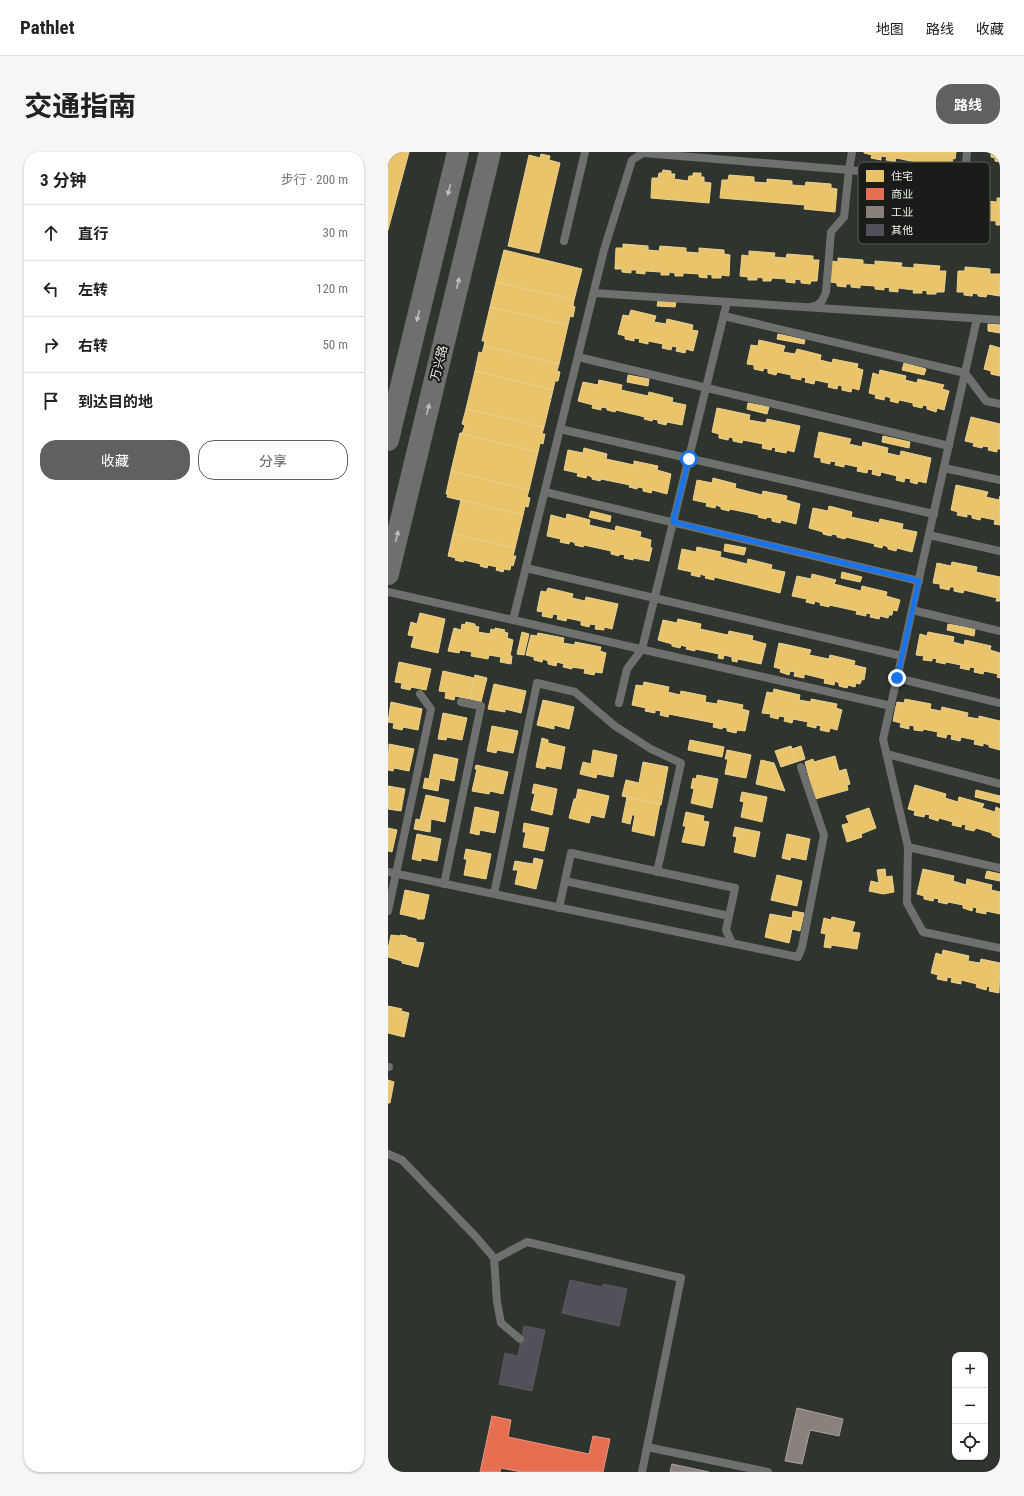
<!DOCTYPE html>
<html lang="zh">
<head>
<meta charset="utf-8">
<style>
	body { margin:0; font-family:"Roboto Condensed","Noto Sans SC",sans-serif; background:#f6f6f6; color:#222 }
	.controls { position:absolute; right:12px; bottom:12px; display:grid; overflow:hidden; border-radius:8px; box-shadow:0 1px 3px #0004 }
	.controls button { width:36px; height:36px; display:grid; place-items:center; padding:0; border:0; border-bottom:1px solid #e0e0e0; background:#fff; color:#222; font:20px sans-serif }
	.stop { position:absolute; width:12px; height:12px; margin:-9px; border:3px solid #1a73e8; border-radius:50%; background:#fff }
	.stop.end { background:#1a73e8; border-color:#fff; box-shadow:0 1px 4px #0008 }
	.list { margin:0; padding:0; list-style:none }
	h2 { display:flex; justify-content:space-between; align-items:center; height:52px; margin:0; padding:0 16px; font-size:17px }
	h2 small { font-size:13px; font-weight:400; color:#767676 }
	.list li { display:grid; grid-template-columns:26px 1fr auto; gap:12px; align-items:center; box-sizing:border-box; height:56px; padding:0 16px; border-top:1px solid #e0e0e0 }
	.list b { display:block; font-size:15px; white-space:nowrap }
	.list em { font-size:13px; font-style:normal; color:#767676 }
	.actions { display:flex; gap:8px; padding:12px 16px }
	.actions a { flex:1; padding:9px 0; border:1px solid #5f615f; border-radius:16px; text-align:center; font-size:14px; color:#5f615f }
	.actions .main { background:#5f615f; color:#fff }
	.icon { flex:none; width:22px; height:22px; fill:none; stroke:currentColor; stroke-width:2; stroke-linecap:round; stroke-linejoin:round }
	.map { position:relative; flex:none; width:612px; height:1320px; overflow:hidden; border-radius:16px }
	header { display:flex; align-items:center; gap:24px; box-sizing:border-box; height:56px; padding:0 20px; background:#fff; border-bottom:1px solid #e0e0e0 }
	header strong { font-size:19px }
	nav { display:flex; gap:22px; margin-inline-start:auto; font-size:14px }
	.intro { display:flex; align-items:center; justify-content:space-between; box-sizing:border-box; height:96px; padding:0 24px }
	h1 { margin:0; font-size:28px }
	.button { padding:10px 18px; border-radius:16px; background:#5f615f; color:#fff; font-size:14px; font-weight:700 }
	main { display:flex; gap:24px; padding:0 24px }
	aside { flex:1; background:#fff; border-radius:16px; box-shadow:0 1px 3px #0004 }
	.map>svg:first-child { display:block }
	.homes { fill:#e9c46a; stroke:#ead291 }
	.shops { fill:#e76f51; stroke:#e9967f }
	.industry { fill:#8a817c; stroke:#a8a39d }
	.building { fill:#52505a; stroke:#595a5a }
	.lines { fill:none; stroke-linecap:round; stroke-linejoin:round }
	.lane { stroke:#6d706d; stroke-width:8 }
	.primary { stroke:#6d706c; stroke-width:22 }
	.oneway { fill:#babdb8 }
	.route { stroke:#1a73e8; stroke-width:5 }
	.labels { text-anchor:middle; stroke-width:4; stroke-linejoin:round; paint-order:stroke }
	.street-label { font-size:12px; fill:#edf1eb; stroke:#191c18 }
	.key { fill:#191c18; stroke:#595c57; stroke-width:1 }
	.key-label { font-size:11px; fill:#edf1eb }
</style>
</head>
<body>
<header>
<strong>Pathlet</strong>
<nav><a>地图</a><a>路线</a><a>收藏</a></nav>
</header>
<div class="intro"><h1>交通指南</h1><a class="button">路线</a></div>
<main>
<aside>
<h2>3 分钟<small>步行 · 200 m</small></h2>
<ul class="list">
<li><svg class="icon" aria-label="ahead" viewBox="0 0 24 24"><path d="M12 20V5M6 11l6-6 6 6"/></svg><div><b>直行</b></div><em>30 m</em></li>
<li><svg class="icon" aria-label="left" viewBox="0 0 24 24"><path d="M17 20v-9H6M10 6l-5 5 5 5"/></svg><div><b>左转</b></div><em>120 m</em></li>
<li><svg class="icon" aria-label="right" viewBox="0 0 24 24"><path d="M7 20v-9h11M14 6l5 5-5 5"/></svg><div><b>右转</b></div><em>50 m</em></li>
<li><svg class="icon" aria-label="arrive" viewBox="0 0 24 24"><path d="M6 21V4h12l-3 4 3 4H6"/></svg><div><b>到达目的地</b></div></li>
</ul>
<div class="actions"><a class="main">收藏</a><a>分享</a></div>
</aside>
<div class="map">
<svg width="612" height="1320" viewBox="0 0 612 1320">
	<rect width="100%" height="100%" fill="#2f342f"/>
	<!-- homes -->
	<g class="homes">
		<path d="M0,0H21L0,78Z"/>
		<path d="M476,0H568L567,7L565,6L564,12L559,11V14L552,13L551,16L543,15V12L538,11V14L528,12V10L508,6L507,10L498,8L499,5L493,4V8L483,6L484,3L476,1Z"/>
		<path d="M603,0H612V10L607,9V6L603,5Z"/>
		<path d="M153,2L162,4L161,8L172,11L151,101L120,94L141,3L152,6Z"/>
		<path d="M275,18L283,19V22H287L286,27L300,29L301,24H305V21H313V25H316V30L323,31L321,51L263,46L264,26H270L271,21H274Z"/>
		<path d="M341,23L366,25V30L379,31V27L404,29V33L417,34L418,30L443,32V36L449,37L447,60L416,57L417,53L332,46L334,28H340Z"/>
		<path d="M571,43L597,45V49L609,50V46H612V73H608V69L594,68V72L585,71V67L579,66V71L570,70L571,66L563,65L565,47L571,48Z"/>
		<path d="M235,92L260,94V98L271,99L272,94L298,96V100L311,101V96L336,98V102L342,103L341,124L333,123V126H324V123L319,122V126L311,125V122L295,121V124H287V121L281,120V123H273V120L257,119V122L248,121L249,118H243V121L234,120V117H227L228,96H235Z"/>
		<path d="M116,98L194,117L186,148L108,130Z"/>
		<path d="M361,99L387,101L386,105L398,106L399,102L425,104V108H431L429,129H423L422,132L413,131V128L407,127V131L398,130V127L384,126L383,129H375V126L369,125V128H360V125L352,124L354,103L361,104Z"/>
		<path d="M450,106L475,108V112L487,113V109L514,111L513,115L526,116V112L552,114L551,119H558L556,140H548V142H539V139L534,138V141H525L526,138L510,136V140L501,139L502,136L496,135V138L487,137V134L472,133V136L463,135V132H458V135L449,134V131L442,130L443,109L450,110Z"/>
		<path d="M577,115L602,117V122H612V144L599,142L598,145L590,144V142L585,141L584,144L576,143V140H569L570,119H577Z"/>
		<path d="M108,130L186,148L185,154L187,155L185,165L182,164L180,173L102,155Z"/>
		<path d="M270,149L288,150L287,155L269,154Z"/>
		<path d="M102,155L180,173L171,212L96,194L97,189H94Z"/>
		<path d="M243,158L268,164L266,170L278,172L279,167L305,173L304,178L310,179L305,199L298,197L297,201L288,199L289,195L284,194L283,198L274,196L275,192L260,189V192L251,190L252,187L246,186V189L237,187V184L230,182L235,163L241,164Z"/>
		<path d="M600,172L612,173V181L600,179Z"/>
		<path d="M390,182L417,188L416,192L389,187Z"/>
		<path d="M371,188L397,194L395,200L407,202L409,197L433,203L432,208L444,211L445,207L470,212L469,216L475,218L471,238L464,236L463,240L454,238V234L450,233L449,237L440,235L441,231L427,228L426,232L417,230L418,226L413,225V228L403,226V223L389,220L388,223L380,221V217L376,216L375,219L366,217V213L359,212L363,193L370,194Z"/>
		<path d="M602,193L612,196V224L603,222V219L596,217Z"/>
		<path d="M96,194L171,212L169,219L172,220L170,229H167L165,238L87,219L91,200L94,201Z"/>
		<path d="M516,211L538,217L536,223L514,218Z"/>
		<path d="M492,218L518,224L517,228L529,231L530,227L556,233L554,237L561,239L556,258L549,256L548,260L539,257V254L535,253L534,256L525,254V251L511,248L510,251L502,249L503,246L497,244L496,248L487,246L488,243L481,241L485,221L491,223Z"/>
		<path d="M87,219L165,238L156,275L78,257Z"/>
		<path d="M240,223L261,227L260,234L239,230Z"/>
		<path d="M211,228L234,233L233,238L260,244L261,240L285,246L284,250L298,253L294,273L279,270L278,273L270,271V268L265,267L264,269L256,267L257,265L228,258L227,260L219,258V256L213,255V258L204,256L205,253L190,249L195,230L210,233Z"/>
		<path d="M360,251L381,255L379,262L359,257Z"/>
		<path d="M329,256L362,263L361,268L378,271L379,267L412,274L406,300L399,298L398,301L387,299L388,296L384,295L383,298L374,296L375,292L355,288L354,291L345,289V286L341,285L340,288L331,286V282L324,280Z"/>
		<path d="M78,257L156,275L154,282H157L155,292L152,291L150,300L74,282L77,273L74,272Z"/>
		<path d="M583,265L612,272V297H609V300L600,298L601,295L595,294L594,296L585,294L586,291L577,289Z"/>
		<path d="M431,280L463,287L461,292L474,295L475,290L500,296L499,301L512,304L513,299L543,306L538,331L530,329L529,332L522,330L523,327L517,326L516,330L508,328L509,324L493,320L492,324L484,322L485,318L480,317L479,321L469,319L470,315L456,312V315L447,313L448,310L442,309V312L433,310V306L426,305Z"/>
		<path d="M72,281H74V282L150,300L141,338L63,319Z"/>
		<path d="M495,284L522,290L521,296L494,290Z"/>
		<path d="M196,296L219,302L218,307L246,313V309L270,314L269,318L283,322L279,342L264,338L263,341L255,339V336L250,335L249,337L241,335L242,333L213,327L212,329L204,327V325L199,323L198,326L189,324L190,321L176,318L180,298L195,301Z"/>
		<path d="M63,319L141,338L139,345L142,346L140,355L137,354L135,363L59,345L60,342H58Z"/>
		<path d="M325,326L348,332L347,336L374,343L375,339L399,344L398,348L412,352L408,372L393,368L392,371L384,369V366L379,365L378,367L370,365L371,363L342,357L341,359L333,357V355L328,353L327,356L318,354L319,351L305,348L309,328L324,331Z"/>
		<path d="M568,333L600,340L598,345L611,348L612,344V373L606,372L607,368L593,365L592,368L584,366V363L579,362V365L569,363L570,360L563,358Z"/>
		<path d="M73,348L135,363L127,396L65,382Z"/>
		<path d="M441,354L464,360L463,365L491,371L492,367L515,372L514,377L529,380L524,400L509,396L508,399L500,397V395L495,393L494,396L486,394L487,392L458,385L457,387L449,385V383L444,382L443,384L435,382V380L421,376L425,356L440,359Z"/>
		<path d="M203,359L223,364L222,370L201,365Z"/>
		<path d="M179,362L202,368L201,373L227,379L228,374L253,380L252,385L263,388L262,395L264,396L261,409L245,406V408L236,406L237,403L231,402V404L223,402V399L196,393L195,395L187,393V391L182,389L181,392L172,390L173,387L159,384L163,363L178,367Z"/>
		<path d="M65,382L127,396L125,404H128L125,414L123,413L122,418L116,417L115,420L108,418L109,415L100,413L99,416L92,414L93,412L76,408L75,410L67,408L68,406L60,404Z"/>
		<path d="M337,392L358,396L356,403L336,399Z"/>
		<path d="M309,395L333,400L332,405L359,412L360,407L384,413L383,417L397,420L392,441L326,425V428L317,426L318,424L312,422V425L303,423L304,420L290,417L294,397L308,400Z"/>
		<path d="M564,410L589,415L588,420L612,425V449H608L609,446L576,438L575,441L566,439V435H562L561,438L552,436V432L545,431L549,411L563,414Z"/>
		<path d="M454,420L474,425L472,430L453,426Z"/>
		<path d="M424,422L448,428L446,432L473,439L474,434L499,440L498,444L512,448L509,459L505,458L504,463H501L500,466L492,464L491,467L482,465L483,462L478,461V464L468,462L469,459L441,453V455L432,453L433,451L427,449L426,452L418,450L419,447L404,444L409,424L423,427Z"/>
		<path d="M160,436L185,442L184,446L197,449L198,445L230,452L224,477L216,475V478L207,477L208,473L202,472L201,475L193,473V469L179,466L178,469L169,467L170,463L165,462L164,466L154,464L155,460L149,459L153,439L158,440Z"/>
		<path d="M32,461L57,467L50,501L23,495L26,484L20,483L23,470L29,472Z"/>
		<path d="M290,467L313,472L312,477L340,483L341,479L365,484L364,488L378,492L373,512L350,507L349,510L344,509V505L336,503L335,507L330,506L331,502L307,497V499L298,497L299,495L293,493L292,496L284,494V492L270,488L275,468L289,471Z"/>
		<path d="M78,470L87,472V474L91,475L90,480L102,482L103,477L107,478V476L117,478L116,480L120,481L119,486L125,488L122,504H124L123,512L112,510L113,505L101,503L100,507L83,504L84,500L72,498L71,501L60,499L66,476L73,478L74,472L77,473Z"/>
		<path d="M560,472L587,477L586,484L559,478Z"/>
		<path d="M134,480L141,482L136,503L129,502Z"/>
		<path d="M540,480L566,485L565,490L576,493L577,488L603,494L602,498L612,501V526L609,525L610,522L596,519L595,522L586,520L587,516L582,515L581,518L572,516L573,513L558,510L557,512L548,510L549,507L544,506V509L535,508L536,504L528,503L532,482L539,484Z"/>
		<path d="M150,481L176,486L175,491L187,493V490L213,495L212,499L218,501L214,521L207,520L206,523L196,521L197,517L184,515V517L175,515L176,512L169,510L168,514L160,512V509L155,507L154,510L146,508V505L138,503L143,483L149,484Z"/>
		<path d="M391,491L423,498L421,503L441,507L442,503L467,509L466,513L478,516L476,528L474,527L472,532L468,531L467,535L460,533L459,536L451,534V531L447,529L446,533L436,531L437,527L416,522V526L406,524L407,520L402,519L401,523L392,520L393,517L386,515Z"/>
		<path d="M11,510L43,517L38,538L23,535L22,538L13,536L14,531L7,530Z"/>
		<path d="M55,519L86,526L82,547L67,544L66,548L57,546L58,540L51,539Z"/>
		<path d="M87,523L99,526L93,550L82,547Z"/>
		<path d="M256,530L281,535L280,540L292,543L293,539L318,544L317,550L329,552L330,548L355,553L354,557L361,559L357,579L349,578L348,581L339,579V576L335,575L334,577L325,575L326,571L281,562L280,565L272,563L273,559L267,558V561L257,559L258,556L244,553L248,533L255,534Z"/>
		<path d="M106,532L138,539L133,561L117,557V560L100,557Z"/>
		<path d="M386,537L412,543L411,548L423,550V547L449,552L448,556L454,558L449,578L442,576L441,580L432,578L433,574L428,573V576L419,574L420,570L405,567L404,571L396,569L397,565L391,564L390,567L382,565L383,562L374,561L379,540L385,541Z"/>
		<path d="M517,547L543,552L542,557L553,559L554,555L580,561L579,565L591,567V564L612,569V598L601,595V593L595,591V594L586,592L587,588L573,585L572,589L563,587L564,583L559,582L558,586L549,584L550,580L535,577V579L526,578V574L521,573V577L512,575L513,571L505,569L509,550L516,551Z"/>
		<path d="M155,548L186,555L181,577L166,573V577L149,573Z"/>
		<path d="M3,550L34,557L30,578L15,575L14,578L5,576L6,571L0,570Z"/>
		<path d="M55,561L79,566L74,588L59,585L58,588L50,587Z"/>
		<path d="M104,574L130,579L125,601L109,598L108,601L99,599Z"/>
		<path d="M154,586L160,588V591L177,595L173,617L158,614L157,617L148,615Z"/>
		<path d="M302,588L336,595L334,605L300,598Z"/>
		<path d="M1,592L26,597L21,619L6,616L5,619L0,618Z"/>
		<path d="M403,594L408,610L393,615L387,599Z"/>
		<path d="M413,594L417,607L408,610L404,597Z"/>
		<path d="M205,598L229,603L225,625L209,622L208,626L192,622L195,610L203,612Z"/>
		<path d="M339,598L363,603L358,626L337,622L340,607H337Z"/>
		<path d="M46,602L70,607L66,629L52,626L50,639L35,636L37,626L41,627Z"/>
		<path d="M447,604L451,619L458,617L462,632L459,633L460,638L427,647L417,610L425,607L426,610Z"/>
		<path d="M373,608L386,611L397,639L368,632Z"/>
		<path d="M255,610L280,615L273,653L234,644L238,628L251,631Z"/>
		<path d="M88,613L120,620L115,642L102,639L101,642L84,639L89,617H87Z"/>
		<path d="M309,623L330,627L324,656L303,651L306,637L303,636L305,626L308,627Z"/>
		<path d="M146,632L169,637L164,663L143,658L147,642L144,641Z"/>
		<path d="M527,633L558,642L557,646L570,650L571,645L596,652L594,656L607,660L608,655L612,657V686L604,683V681L588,676L586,679L577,677L578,673L574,672L573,675L564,673L565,670L551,666L550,669L541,666L542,663L537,662L536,665L526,663L527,659L520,657Z"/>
		<path d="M0,634L17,637L13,659L0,657Z"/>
		<path d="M190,637L221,644L216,666L203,663L201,671L181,666L186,647H188Z"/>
		<path d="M588,638L612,644V651L587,645Z"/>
		<path d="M354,640L379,645L374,670L353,665L356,650L352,649Z"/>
		<path d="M38,643L61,648L57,670L43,667L42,680L26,677L28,667L32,668Z"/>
		<path d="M239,645L272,652L266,684L244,679L247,663H244L242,672L234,670Z"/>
		<path d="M87,655L111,660L107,681L92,678L91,683L82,681Z"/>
		<path d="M481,656L488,676L473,682L474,685L459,690L454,673L461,671L458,664Z"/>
		<path d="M298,660L316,664L315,669L321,670L316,694L294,690L298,674H295Z"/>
		<path d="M136,671L161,676L156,699L135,695L138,680H135Z"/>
		<path d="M347,675L372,680L367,705L346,700L349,685L345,684Z"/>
		<path d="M0,676L9,678L4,700L0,699Z"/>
		<path d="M29,682L53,687L49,709L33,706V709L24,707Z"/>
		<path d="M399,682L422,687L418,708L403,705L402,708L394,706Z"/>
		<path d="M78,697L103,702L98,727L76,723L79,707H76Z"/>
		<path d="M146,706L155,708L148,737L127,732L130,718H125L127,709L145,712Z"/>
		<path d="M497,717L498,725L504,724L506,740L495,742L481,739L483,729L491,731L489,718Z"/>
		<path d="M535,717L566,724L565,729L578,733L579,727L604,733L603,738L612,740V762L598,759V762L588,760L589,756L585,755L584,759L575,756V753L560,750L559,752L550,750L551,747L546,746L545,749L536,747V744L529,742Z"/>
		<path d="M599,719L612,722V729L597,726Z"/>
		<path d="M389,723L414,729L409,754L383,748Z"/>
		<path d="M17,738L41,743L36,767H29L30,766L12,762Z"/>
		<path d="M405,759L416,761L412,779L404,777L401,791L377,785L382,762L404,766Z"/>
		<path d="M444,765L467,770L464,780L472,781L469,797L443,793V796L436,795L438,782L433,781L436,766L443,768Z"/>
		<path d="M3,783L12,784V783L19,784V785L28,787V790L36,791L30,815L14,811V809L0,805V797Z"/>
		<path d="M555,798L581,804L580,809L592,811L593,807L612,811L611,841L601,839L602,835L599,834L598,838L588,835L589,832L573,828V832L563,830L564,826L559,825V829L549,827L550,823L543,821L548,801L554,803Z"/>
		<path d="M0,854L14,857L13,859L21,861L16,885L0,881Z"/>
		<path d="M0,928L6,930L2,951H0Z"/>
	</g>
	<!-- shops -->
	<path class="shops" d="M104,1264L123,1268L120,1285L201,1302L205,1284L222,1287L215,1320H133L113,1316L112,1320H92Z"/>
	<!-- industry -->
	<g class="industry">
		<path d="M409,1256L455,1267L451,1284L422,1278L414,1312L397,1309Z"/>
		<path d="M284,1312L321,1320H282Z"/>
	</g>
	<!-- building -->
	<g class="building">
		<path d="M182,1128L214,1135L215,1132L239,1137L231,1174L174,1161Z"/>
		<path d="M136,1174L157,1178L144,1239L111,1232L117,1201L130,1204Z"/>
	</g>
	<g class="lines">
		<!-- lane -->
		<g class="lane">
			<path d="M464,0L461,18L576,30L579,0"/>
			<path d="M176,89L197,0"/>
			<path d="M206,141L612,168"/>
			<path d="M336,164L577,221L598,249L612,252"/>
			<path d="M589,167L524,458L612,479"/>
			<path d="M190,205L561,294"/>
			<path d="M172,277L546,362"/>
			<path d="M556,316L612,328"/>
			<path d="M157,340L531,429"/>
			<path d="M541,383L612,399"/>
			<path d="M138,416L514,504L524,458"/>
			<path d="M0,440L125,468L216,98L244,8L255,1L461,18L456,65L443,80L438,140L434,149L429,153L423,155"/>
			<path d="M125,468L503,554"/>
			<path d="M514,504L495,587L520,695L519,751L535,780L612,796"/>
			<path d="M509,526L612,551"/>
			<path d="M231,551L239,517L254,497L339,150"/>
			<path d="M499,602L612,632"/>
			<path d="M520,695L612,716"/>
			<path d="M0,720L410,805L414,795L436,683L413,615"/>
			<path d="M177,729L341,764"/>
			<path d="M56,732L93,554L73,550"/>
			<path d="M106,742L149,531L187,540L227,574L263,597L293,611L269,720"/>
			<path d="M171,756L183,701L347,736L338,778L344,791"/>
			<path d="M0,759L43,557L32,542"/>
			<path d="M0,915H1"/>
			<path d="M0,1002L14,1008L88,1085L106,1106L109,1150L113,1171L132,1187"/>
			<path d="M109,1106L139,1090L293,1126L254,1320"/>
			<path d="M259,1295L380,1320"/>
		</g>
		<!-- primary -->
		<g class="primary">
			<path d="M0,288L70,0"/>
			<path d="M0,422L102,0"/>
		</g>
	</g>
	<!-- one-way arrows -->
	<defs><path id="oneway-solid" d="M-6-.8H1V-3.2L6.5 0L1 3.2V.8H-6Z"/></defs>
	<g class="oneway">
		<use href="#oneway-solid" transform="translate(61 38) rotate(104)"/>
		<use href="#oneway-solid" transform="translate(70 131) rotate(-76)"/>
		<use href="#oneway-solid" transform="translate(30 164) rotate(104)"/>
		<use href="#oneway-solid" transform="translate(40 257) rotate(-76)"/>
		<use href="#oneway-solid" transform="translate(9 384) rotate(-76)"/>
	</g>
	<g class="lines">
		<!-- route -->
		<path class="route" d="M301,307L285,370L531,429L509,526"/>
	</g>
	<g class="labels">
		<!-- street labels -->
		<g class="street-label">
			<text transform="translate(51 211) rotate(-76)" y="4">万兴路</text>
		</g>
	</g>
	<!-- legend -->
	<rect x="470" y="10" width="132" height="82" rx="6" class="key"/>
	<rect x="478" y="18" width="18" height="12" fill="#e9c46a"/>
	<rect x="478" y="36" width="18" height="12" fill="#e76f51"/>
	<rect x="478" y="54" width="18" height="12" fill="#8a817c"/>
	<rect x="478" y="72" width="18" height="12" fill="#52505a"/>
	<g class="key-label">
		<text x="503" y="28">住宅</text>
		<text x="503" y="46">商业</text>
		<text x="503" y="64">工业</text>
		<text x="503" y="82">其他</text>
	</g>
</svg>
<div class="controls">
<button>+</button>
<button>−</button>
<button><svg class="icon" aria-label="locate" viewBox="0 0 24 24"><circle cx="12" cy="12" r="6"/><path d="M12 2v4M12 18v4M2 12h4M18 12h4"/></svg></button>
</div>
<div class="stop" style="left:301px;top:307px"></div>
<div class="stop end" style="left:509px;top:526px"></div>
</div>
</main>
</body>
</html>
